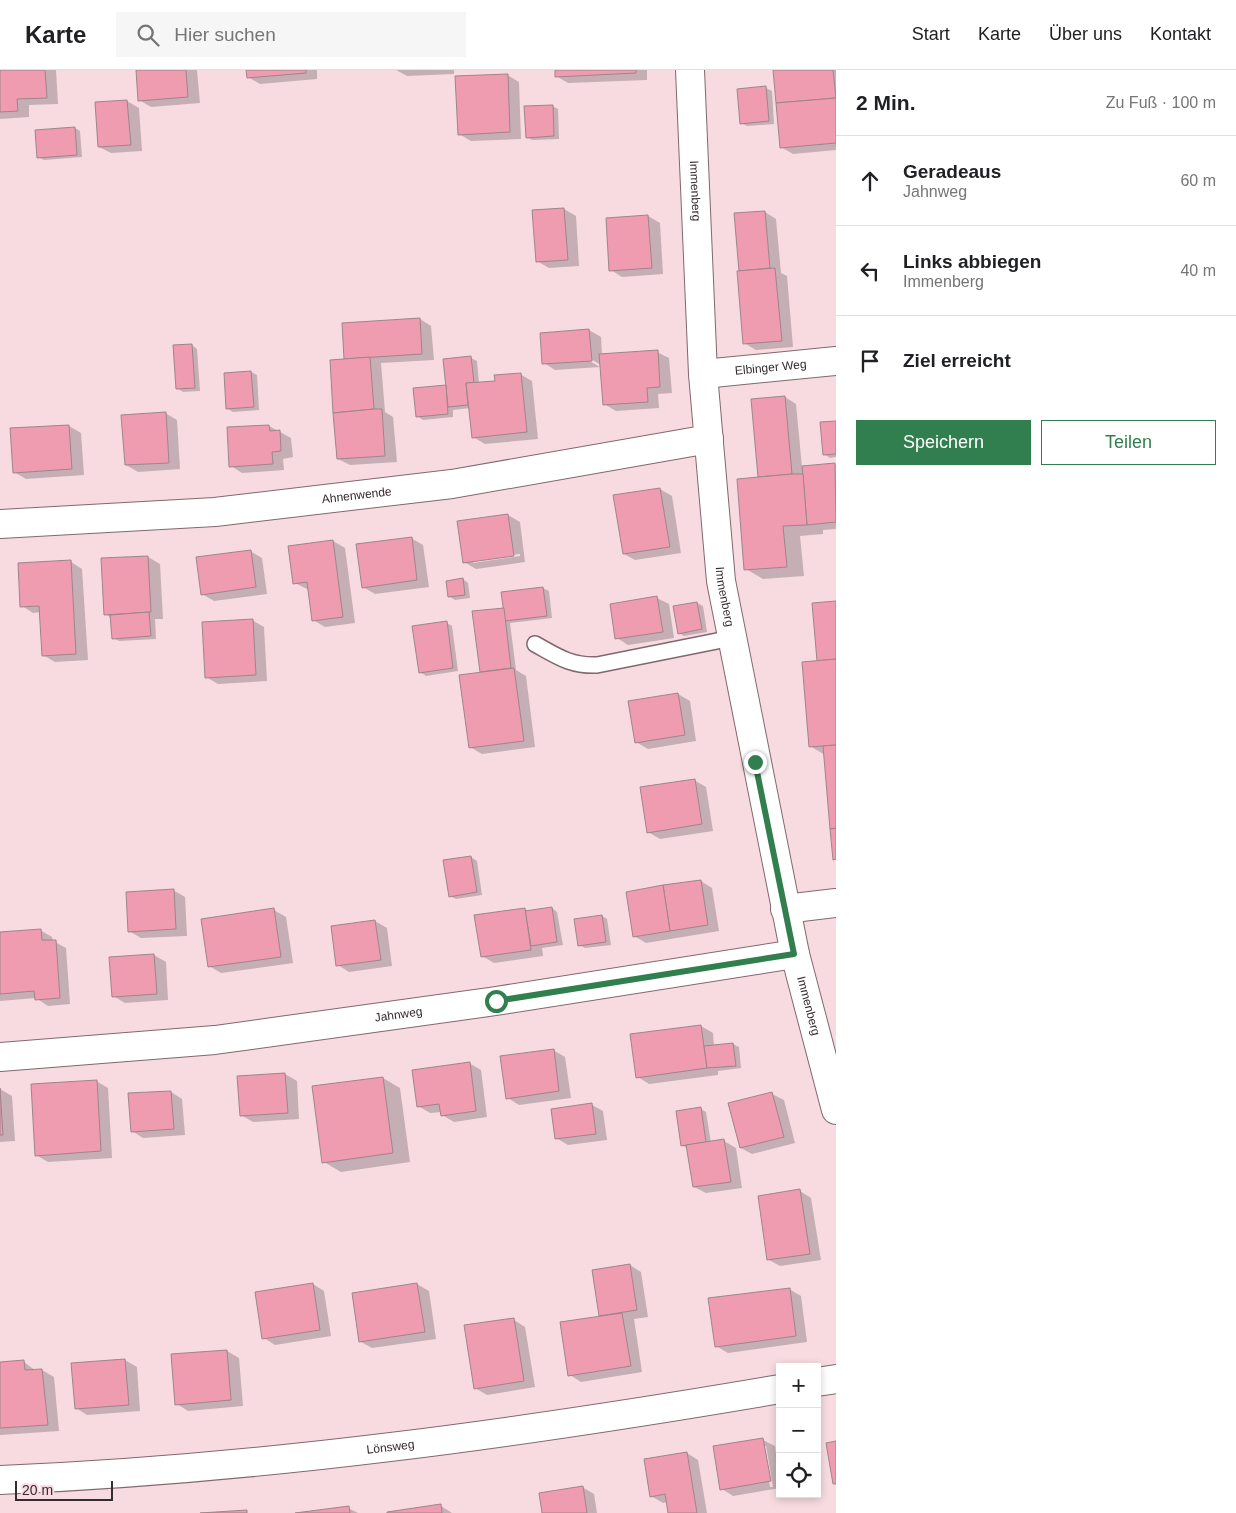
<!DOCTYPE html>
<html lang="de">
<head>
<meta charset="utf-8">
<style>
	body { margin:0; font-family:Arial,sans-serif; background:#f6f6f6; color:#202124 }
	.controls { position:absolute; right:15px; bottom:15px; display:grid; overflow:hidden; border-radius:0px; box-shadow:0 2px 8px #0003 }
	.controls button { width:45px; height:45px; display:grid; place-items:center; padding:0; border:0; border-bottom:1px solid #e0e0e0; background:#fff; color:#202124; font:25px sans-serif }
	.scale { position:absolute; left:15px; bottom:12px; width:98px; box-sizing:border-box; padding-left:5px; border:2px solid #362b2d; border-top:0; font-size:14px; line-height:18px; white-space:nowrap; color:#362b2d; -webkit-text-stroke:4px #f7dbe1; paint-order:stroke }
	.stop { position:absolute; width:15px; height:15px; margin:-11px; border:4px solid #317f4e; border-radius:50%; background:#fff }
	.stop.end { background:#317f4e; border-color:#fff; box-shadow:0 1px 5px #0008 }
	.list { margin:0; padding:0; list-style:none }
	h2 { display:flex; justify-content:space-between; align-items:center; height:65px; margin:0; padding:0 20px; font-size:21px }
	h2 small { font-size:16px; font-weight:400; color:#757577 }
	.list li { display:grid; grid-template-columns:32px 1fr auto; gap:15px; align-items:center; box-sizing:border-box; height:90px; padding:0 20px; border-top:1px solid #e0e0e0 }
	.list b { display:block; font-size:19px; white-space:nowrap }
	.list p { margin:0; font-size:16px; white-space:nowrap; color:#757577 }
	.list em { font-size:16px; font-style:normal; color:#757577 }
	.actions { display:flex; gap:10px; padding:15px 20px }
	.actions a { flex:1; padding:11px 0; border:1px solid #317f4e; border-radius:0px; text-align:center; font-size:18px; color:#317f4e }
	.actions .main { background:#317f4e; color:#fff }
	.icon { flex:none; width:28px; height:28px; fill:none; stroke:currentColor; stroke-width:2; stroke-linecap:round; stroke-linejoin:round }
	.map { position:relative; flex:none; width:836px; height:1443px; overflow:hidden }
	header { display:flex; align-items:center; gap:30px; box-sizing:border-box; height:70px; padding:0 25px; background:#fff; border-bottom:1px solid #e0e0e0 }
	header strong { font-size:24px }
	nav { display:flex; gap:28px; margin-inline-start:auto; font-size:18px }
	.search { width:350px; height:45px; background:#f6f6f6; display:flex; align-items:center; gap:12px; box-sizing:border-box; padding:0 18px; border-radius:0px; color:#757577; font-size:19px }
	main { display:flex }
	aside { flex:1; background:#fff }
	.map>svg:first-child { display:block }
	.shadow { fill:#0003; fill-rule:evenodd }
	.building { fill:#ef9bb0; stroke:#9f858b }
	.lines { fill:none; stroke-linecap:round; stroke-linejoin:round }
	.service-casing { stroke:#81686e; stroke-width:18 }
	.minor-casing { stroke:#81686e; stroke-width:30 }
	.service { stroke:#fff; stroke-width:15 }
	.minor { stroke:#fff; stroke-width:28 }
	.route { stroke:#317f4e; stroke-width:6 }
	.labels { text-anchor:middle; stroke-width:4; stroke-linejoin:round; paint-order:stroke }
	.street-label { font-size:12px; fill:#362b2d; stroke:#f7dbe1 }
</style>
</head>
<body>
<header>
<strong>Karte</strong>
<div class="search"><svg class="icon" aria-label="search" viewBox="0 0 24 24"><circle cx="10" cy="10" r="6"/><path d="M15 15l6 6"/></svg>Hier suchen</div>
<nav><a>Start</a><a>Karte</a><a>Über uns</a><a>Kontakt</a></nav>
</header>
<main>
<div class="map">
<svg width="836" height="1443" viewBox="0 0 836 1443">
	<rect width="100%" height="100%" fill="#f7dbe1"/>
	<!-- shadow -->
	<g class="shadow">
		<path d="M0,0H56L58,34L29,35V47L0,49Z"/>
		<path d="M137,0H197L200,33L151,37L139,30Z"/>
		<path d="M248,0H317V9L260,14L248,7Z"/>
		<path d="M396,0H454V4L407,6Z"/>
		<path d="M556,0H647V10L568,13L556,6Z"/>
		<path d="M775,0H836V80L793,84L781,77Z"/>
		<path d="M507,5L519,12L521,69L471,71L459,64Z"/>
		<path d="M766,18L772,21L774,54L747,56L741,53Z"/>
		<path d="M127,31L139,38L142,81L111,83L99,77Z"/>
		<path d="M552,36L558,39L559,69L532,70L527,67Z"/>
		<path d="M75,58L80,61L82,87L44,90L38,87Z"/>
		<path d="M564,139L576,146L579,196L549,198L537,191L534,141Z"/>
		<path d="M765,142L776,149L781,203L787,206L793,277L756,280L744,273L736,144Z"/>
		<path d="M648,146L660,153L663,204L622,207L611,200Z"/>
		<path d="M420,249L431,256L434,290L381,293L385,342L393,347L397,392L350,395L338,389L346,290Z"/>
		<path d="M589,260L601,267L602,285L657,282L669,288L672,323L658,324L659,338L616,341L604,334L601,295L587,287L586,289L600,297L555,300L544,293L541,264Z"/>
		<path d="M192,275L197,279L200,321L183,322L177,318Z"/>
		<path d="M471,288L477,291L479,313L496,312L520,304L532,311L538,369L485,374L473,367L470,338L453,340V347L423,350L417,346Z"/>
		<path d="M251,302L257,305L259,340L233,342L228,339Z"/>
		<path d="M785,327L796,334L802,397L836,395V459L823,460V464L800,466L804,506L763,509L746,499L763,408L759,406Z"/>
		<path d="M165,343L177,350L180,399L138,402L126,395Z"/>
		<path d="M836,352V387L830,388L824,384Z"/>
		<path d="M69,356L81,363L84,405L26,409L14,402L12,359Z"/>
		<path d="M269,356L291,368L293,387L283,389L284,400L242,403L231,396Z"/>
		<path d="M660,419L672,426L681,483L635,490L624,484Z"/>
		<path d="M508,445L520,452L525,492L476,499L464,492ZM520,484V486L473,493V490Z"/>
		<path d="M411,468L423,475L429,517L375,524L363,517Z"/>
		<path d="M333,471L345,478L355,553L325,557L313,550L309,520L295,513Z"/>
		<path d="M250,481L262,488L267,524L214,531L202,524Z"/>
		<path d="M148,487L160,494L163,549H155L156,569L119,571L113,568L112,548L105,544Z"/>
		<path d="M71,492L82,499L88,590L55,592L43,585L41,542L33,543L22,536Z"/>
		<path d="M463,509L468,513L470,528L455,530L450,527Z"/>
		<path d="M543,518L549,521L552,548L510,553L516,600L526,606L535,677L482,684L470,677L481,601L505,539Z"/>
		<path d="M657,528L669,534L674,568L628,575L617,568Z"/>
		<path d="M697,533L703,536L707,562L684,566L679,563Z"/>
		<path d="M836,533V790L834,789L825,685L810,676L818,592Z"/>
		<path d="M252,550L264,557L267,611L218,614L206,607Z"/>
		<path d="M447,553L452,556L458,601L426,606L420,602Z"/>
		<path d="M678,624L690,631L696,671L648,679L636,672Z"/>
		<path d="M694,710L706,717L713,761L660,769L648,762Z"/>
		<path d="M471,787L477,791L482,825L456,829L450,826Z"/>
		<path d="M701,811L712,818L719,861L646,873L634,866Z"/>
		<path d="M173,820L185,827L187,866L141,868L129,861Z"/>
		<path d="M552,838L557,842L563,875L542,878L543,886L494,893L482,886L525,839L529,842Z"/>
		<path d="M274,840L286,847L293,893L221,903L209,896Z"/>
		<path d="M602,846L607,849L611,875L585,878L579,875Z"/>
		<path d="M375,851L387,858L392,896L349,902L338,895Z"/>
		<path d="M40,860L52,867L53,871L66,878L70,934L48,936L36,928L0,931V875Z"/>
		<path d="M154,885L166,892L168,930L125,933L113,926Z"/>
		<path d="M701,956L713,963L714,976L733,974L739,977L741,998L718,1001V1005L649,1014L638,1007Z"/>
		<path d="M553,980L565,987L571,1028L519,1035L508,1028Z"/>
		<path d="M469,993L481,1000L487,1047L454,1052L442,1045L441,1042L430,1043L418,1036Z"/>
		<path d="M285,1004L297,1011L299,1049L253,1052L241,1045Z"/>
		<path d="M383,1008L400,1018L410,1092L341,1102L324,1092Z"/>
		<path d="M96,1011L108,1018L112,1088L48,1092L36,1085Z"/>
		<path d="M0,1019L12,1026L15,1071L0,1072Z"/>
		<path d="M171,1022L182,1029L185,1065L143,1068L132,1061Z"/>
		<path d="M772,1024L784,1030L795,1073L752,1084L741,1078Z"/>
		<path d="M592,1035L603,1041L607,1070L568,1075L556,1068Z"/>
		<path d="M701,1039L706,1042L711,1073L724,1071L736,1078L742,1118L706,1123L694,1117L688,1079L682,1075Z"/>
		<path d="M800,1121L811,1128L821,1190L780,1196L769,1190Z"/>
		<path d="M630,1195L641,1202L648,1247L634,1249L642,1302L581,1312L570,1305L600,1247L593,1201Z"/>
		<path d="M313,1214L324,1221L331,1266L275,1275L264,1268Z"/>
		<path d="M417,1214L429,1221L436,1269L372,1278L361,1272Z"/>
		<path d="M789,1219L801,1226L807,1272L728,1283L716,1276Z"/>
		<path d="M514,1250L525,1257L535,1317L487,1325L475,1318Z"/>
		<path d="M227,1281L239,1288L243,1336L188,1341L177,1334L173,1285Z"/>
		<path d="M125,1290L137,1297L140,1341L87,1345L76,1338L72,1295Z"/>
		<path d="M24,1292L36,1301L42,1300L54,1307L59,1361L0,1365V1294Z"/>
		<path d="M763,1370L775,1376L780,1418L733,1426L722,1419ZM763,1376H766L773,1417H770Z"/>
		<path d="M687,1383L698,1390L707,1443H669L667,1432L663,1433L651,1426Z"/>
		<path d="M582,1417L594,1424L597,1443H544Z"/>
		<path d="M441,1436L452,1443H388Z"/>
		<path d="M348,1438L358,1443H306Z"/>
	</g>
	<!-- building -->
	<g class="building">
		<path d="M0,0H45L47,28L17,29L18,41L0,42Z"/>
		<path d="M136,0H186L188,27L138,31Z"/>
		<path d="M246,0H306V3L247,8Z"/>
		<path d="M555,0H636V3L555,7Z"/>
		<path d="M773,0H833L836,28L776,33Z"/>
		<path d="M508,4L510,62L458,65L455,6Z"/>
		<path d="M766,16L769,51L740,54L737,19Z"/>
		<path d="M836,28V73L780,78L776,33Z"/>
		<path d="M127,30L131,75L98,77L95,32Z"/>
		<path d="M553,35L554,66L526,68L524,36Z"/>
		<path d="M75,57L77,85L37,88L35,60Z"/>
		<path d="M564,138L568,190L536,192L532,140Z"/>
		<path d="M765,141L770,198L739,201L734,143Z"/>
		<path d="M648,145L652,198L609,201L606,148Z"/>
		<path d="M775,198L782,271L743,274L737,201Z"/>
		<path d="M420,248L422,284L344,289L342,253Z"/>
		<path d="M589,259L592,291L542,294L540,263Z"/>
		<path d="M192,274L195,318L176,319L173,275Z"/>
		<path d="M658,280L660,317L647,318L648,332L603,335L599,284Z"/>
		<path d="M471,286L474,313H466L468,335L448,337L443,289Z"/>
		<path d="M370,287L374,339L333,343L330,290Z"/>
		<path d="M251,301L254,337L226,339L224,303Z"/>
		<path d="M521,303L527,362L472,368L466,313L495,311L494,305Z"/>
		<path d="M446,315L448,344L416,347L413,318Z"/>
		<path d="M785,326L792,404L758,407L751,329Z"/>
		<path d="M374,339H382L385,386L337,389L333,343Z"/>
		<path d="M166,342L169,393L125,395L121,345Z"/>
		<path d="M836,351V384L823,385L820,352Z"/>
		<path d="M69,355L72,399L13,403L10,358Z"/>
		<path d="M269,355L270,361L280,360L281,381L272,382L273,394L229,397L227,357Z"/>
		<path d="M835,393L836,452L807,455L802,396Z"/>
		<path d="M792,404H803L807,455L783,456L787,497L744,500L737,409Z"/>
		<path d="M660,418L670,477L623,484L613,425Z"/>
		<path d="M508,444L514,486L463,493L457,451Z"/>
		<path d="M412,467L417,510L362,518L356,474Z"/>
		<path d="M333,470L343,547L312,551L307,512L293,514L288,476Z"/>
		<path d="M251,480L256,517L201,525L196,487Z"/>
		<path d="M148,486L151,542L104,545L101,488Z"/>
		<path d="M71,490L76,584L42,586L39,536L20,537L18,493Z"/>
		<path d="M463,508L465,525L448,527L446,511Z"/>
		<path d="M543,517L547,546L505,551L501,522Z"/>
		<path d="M657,526L663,562L615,569L610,534Z"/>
		<path d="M836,531V589L817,591L812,533Z"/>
		<path d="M697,532L702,559L678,564L673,536Z"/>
		<path d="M504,538L511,598L480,602L472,541Z"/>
		<path d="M149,542L151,566L112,569L110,545Z"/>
		<path d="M253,549L256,605L205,608L202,552Z"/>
		<path d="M447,551L453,598L419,603L412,556Z"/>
		<path d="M836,589V675L809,677L802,592Z"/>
		<path d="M514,598L524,671L469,678L459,605Z"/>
		<path d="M678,623L685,665L635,673L628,631Z"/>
		<path d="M836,675V758L830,759L823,676Z"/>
		<path d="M695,709L702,754L647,763L640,717Z"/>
		<path d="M836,758V789L833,790L830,759Z"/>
		<path d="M471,786L477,822L449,827L443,790Z"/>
		<path d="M701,810L708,855L670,861L663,815Z"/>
		<path d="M663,815L670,861L633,867L626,822Z"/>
		<path d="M174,819L176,859L128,862L126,822Z"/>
		<path d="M552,837L557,872L531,876L525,841Z"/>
		<path d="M274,838L281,887L208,897L201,849Z"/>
		<path d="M525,838L531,880L481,887L474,845Z"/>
		<path d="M602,845L606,872L578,876L574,849Z"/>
		<path d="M375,850L381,890L336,896L331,856Z"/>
		<path d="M41,859L42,870H56L60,928L35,930L34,921L0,924V862Z"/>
		<path d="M154,884L157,924L112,927L109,887Z"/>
		<path d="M701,955L707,998L636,1008L630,964Z"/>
		<path d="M733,973L736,996L707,998L704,976Z"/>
		<path d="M554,979L559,1021L506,1029L500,986Z"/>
		<path d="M470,992L476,1041L441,1046L439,1034L417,1037L412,1000Z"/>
		<path d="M285,1003L288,1043L240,1046L237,1006Z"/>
		<path d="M383,1007L393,1083L322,1093L312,1016Z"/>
		<path d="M97,1010L101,1081L35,1086L31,1014Z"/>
		<path d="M0,1018L3,1065H0Z"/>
		<path d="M171,1021L174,1059L131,1062L128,1023Z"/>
		<path d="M772,1022L784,1067L740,1078L728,1033Z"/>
		<path d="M592,1033L596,1064L555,1069L551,1039Z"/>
		<path d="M701,1037L706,1072L681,1076L676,1041Z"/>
		<path d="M724,1069L731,1112L693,1117L686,1075Z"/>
		<path d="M800,1119L810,1184L767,1190L758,1126Z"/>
		<path d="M630,1194L637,1240L599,1246L592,1200Z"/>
		<path d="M313,1213L320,1260L262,1269L255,1222Z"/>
		<path d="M417,1213L425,1262L359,1272L352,1223Z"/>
		<path d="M790,1218L796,1266L715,1277L708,1228Z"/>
		<path d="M622,1243L631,1296L568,1306L560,1252Z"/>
		<path d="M514,1248L524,1311L474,1319L464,1255Z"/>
		<path d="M227,1280L231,1330L175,1335L171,1284Z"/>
		<path d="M125,1289L129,1335L75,1339L71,1293Z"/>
		<path d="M24,1290L25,1300L42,1299L48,1355L0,1358V1292Z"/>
		<path d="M763,1368L771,1411L720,1420L713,1376Z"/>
		<path d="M836,1371V1414H833L826,1373Z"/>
		<path d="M687,1382L697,1443H668L665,1424L650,1427L644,1389Z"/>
		<path d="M583,1416L587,1443H542L539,1423Z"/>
		<path d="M441,1434L442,1443H387V1442Z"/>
		<path d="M349,1436L350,1443H295Z"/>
		<path d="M247,1440V1443H200Z"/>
	</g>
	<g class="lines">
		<!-- service casing -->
		<g class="service-casing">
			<path id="service" d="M535,574C557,586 570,596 597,595L732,568"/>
		</g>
		<!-- minor casing -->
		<g class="minor-casing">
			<g id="minor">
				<path id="s1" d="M690,0L703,304L721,511L795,884L836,1040"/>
				<path id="s2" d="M703,304L836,291"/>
				<path id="s3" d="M0,454L215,442L452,414L709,369"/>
				<path d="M785,839L836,833"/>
				<path id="s4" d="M0,987L215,970L496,931L795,884"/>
				<path d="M817,1312L836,1309"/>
				<path id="s5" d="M0,1410C262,1399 522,1363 780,1319"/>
			</g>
		</g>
		<!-- service -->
		<use href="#service" class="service"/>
		<!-- minor -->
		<use href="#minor" class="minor"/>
	</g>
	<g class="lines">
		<!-- route -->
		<path class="route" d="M496,931L794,884L755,692"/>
	</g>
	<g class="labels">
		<!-- street labels -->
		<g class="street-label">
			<text dy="4" stroke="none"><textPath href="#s1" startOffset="121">Immenberg</textPath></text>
			<text dy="4" stroke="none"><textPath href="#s2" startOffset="68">Elbinger Weg</textPath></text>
			<text dy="4" stroke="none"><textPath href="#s3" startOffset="358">Ahnenwende</textPath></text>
			<text dy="4" stroke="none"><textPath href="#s1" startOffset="528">Immenberg</textPath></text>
			<text dy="4" stroke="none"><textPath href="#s1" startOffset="946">Immenberg</textPath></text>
			<text dy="4" stroke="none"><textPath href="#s4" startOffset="401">Jahnweg</textPath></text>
			<text dy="4" stroke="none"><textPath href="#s5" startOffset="392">Lönsweg</textPath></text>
		</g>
	</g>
</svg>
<div class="controls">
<button>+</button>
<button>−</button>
<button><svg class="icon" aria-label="locate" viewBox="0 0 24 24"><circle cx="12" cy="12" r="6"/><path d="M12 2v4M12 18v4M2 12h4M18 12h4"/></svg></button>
</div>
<div class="scale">20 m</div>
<div class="stop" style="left:496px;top:931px"></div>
<div class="stop end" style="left:755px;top:692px"></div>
</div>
<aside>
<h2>2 Min.<small>Zu Fuß · 100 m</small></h2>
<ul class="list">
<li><svg class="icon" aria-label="ahead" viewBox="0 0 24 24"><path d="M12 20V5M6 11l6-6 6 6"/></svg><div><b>Geradeaus</b><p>Jahnweg</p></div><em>60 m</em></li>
<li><svg class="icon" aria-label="left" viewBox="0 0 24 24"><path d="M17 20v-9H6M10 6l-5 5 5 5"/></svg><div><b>Links abbiegen</b><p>Immenberg</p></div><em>40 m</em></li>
<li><svg class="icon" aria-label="arrive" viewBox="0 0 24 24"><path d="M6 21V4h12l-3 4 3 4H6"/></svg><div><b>Ziel erreicht</b></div></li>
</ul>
<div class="actions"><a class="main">Speichern</a><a>Teilen</a></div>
</aside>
</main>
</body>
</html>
